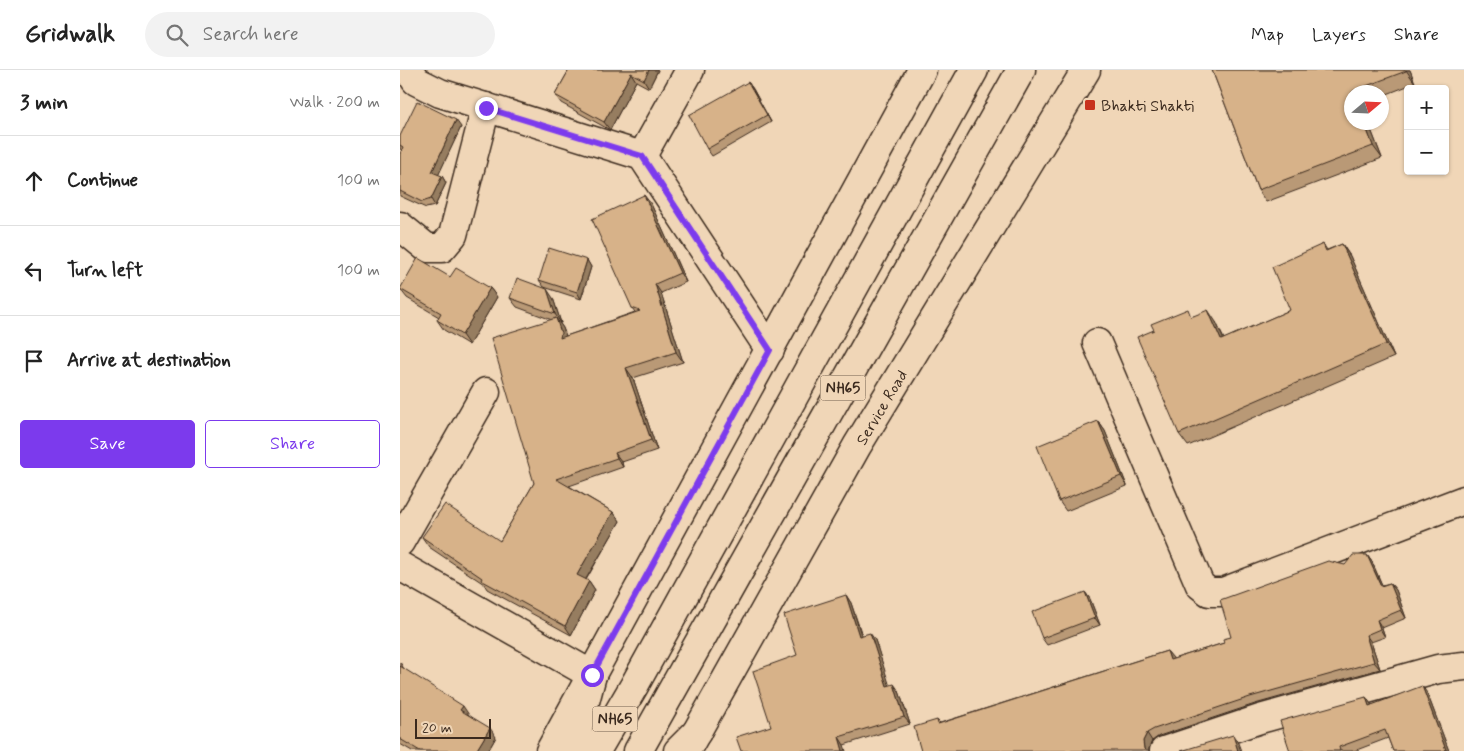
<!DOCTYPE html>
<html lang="en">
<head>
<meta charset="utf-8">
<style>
	body { margin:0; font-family:Mynerve,sans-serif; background:#f2f2f2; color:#222 }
	.controls { position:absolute; right:15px; top:15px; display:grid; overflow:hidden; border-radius:5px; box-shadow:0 1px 4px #0004 }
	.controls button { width:45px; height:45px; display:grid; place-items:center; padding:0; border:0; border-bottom:1px solid #e0e0e0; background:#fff; color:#222; font:25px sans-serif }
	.compass { position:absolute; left:944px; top:15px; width:45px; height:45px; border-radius:50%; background:#fff; box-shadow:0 1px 4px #0004; rotate:71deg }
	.scale { position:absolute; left:15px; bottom:12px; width:76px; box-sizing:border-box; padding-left:5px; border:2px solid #3b2a1e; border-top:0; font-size:14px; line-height:18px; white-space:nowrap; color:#3b2a1e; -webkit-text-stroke:4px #f0d6b7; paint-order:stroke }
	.stop { position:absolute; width:15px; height:15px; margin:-11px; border:4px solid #7c3aed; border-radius:50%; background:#fff }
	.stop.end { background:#7c3aed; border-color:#fff; box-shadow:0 1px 5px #0008 }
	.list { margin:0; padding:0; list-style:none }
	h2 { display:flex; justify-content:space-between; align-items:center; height:65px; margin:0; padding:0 20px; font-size:21px }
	h2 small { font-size:16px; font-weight:400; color:#767676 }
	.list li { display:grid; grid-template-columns:32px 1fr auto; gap:15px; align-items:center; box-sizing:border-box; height:90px; padding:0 20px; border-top:1px solid #e0e0e0 }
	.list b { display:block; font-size:19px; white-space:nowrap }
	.list em { font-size:16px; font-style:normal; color:#767676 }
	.actions { display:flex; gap:10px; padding:15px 20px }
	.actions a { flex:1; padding:11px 0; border:1px solid #7c3aed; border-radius:5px; text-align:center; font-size:18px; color:#7c3aed }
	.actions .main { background:#7c3aed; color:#fff }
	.icon { flex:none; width:28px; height:28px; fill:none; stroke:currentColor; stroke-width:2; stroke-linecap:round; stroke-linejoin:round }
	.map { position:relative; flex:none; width:1064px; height:681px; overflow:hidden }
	header { display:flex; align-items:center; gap:30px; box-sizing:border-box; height:70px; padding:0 25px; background:#fff; border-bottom:1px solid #e0e0e0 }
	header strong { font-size:24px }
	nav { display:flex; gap:28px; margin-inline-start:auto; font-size:18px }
	.search { width:350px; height:45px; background:#f2f2f2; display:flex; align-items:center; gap:12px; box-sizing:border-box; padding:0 18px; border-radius:28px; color:#767676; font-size:19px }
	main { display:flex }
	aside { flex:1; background:#fff }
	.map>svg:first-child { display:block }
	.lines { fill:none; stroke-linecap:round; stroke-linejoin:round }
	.street-casing { stroke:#3b2a1e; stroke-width:31 }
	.primary-casing { stroke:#3b2a1e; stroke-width:31 }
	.highway-casing { stroke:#3b2a1e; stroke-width:31 }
	.street { stroke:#f0d6b7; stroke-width:28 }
	.primary { stroke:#f0d6b7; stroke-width:28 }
	.highway { stroke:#f0d6b7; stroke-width:28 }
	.wall { fill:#b99976; stroke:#3b2a1e }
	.shaded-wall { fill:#967d60; stroke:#3b2a1e }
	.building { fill:#d7b289; stroke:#3b2a1e }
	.route { stroke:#7c3aed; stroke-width:6 }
	.poi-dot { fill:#c8321e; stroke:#f0d6b7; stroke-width:2 }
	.labels { text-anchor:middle; stroke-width:4.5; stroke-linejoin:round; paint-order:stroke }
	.shield { fill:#f0d6b7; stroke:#715e4c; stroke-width:1 }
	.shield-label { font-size:15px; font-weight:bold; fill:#3b2a1e }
	.poi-label { font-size:16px; fill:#3b2a1e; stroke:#f0d6b7; text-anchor:start }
	.street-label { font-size:16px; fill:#3b2a1e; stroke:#f0d6b7 }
</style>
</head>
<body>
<header>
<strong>Gridwalk</strong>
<div class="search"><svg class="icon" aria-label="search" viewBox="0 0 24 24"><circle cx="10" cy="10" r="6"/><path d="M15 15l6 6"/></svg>Search here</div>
<nav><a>Map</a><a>Layers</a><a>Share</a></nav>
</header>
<main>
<aside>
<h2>3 min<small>Walk · 200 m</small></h2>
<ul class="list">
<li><svg class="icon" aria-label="ahead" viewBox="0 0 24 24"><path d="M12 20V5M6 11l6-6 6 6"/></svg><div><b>Continue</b></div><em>100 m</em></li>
<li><svg class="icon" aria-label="left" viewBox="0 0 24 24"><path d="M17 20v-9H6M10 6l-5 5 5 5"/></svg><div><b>Turn left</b></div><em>100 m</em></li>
<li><svg class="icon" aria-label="arrive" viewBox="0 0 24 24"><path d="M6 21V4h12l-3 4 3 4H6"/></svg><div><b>Arrive at destination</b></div></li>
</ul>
<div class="actions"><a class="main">Save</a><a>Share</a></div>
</aside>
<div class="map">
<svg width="1064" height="681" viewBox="0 0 1064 681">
	<rect width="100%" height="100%" fill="#f0d6b7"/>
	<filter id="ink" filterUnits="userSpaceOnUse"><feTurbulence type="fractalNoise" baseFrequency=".02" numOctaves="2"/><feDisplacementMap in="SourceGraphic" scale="10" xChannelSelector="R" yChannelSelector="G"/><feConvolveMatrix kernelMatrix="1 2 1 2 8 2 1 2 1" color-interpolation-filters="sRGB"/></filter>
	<g filter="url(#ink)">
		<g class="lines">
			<!-- street casing -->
			<g class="street-casing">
				<g id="street">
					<path d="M9,0L16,11L40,23L242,86L370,280"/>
					<path d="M242,86L290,0"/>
					<path d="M0,156L27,178H42L53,165L86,37"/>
					<path d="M697,273L800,515L809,522H823L1064,430"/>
					<path d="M0,472L86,322"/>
					<path d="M0,496L192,605"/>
					<path d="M764,681L860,649L1038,599L1064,596"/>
				</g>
			</g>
			<!-- primary casing -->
			<g class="primary-casing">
				<g id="primary">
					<path d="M150,681L522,0"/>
					<path d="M286,681L457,376L686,0"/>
				</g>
			</g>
			<!-- highway casing -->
			<g class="highway-casing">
				<g id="highway">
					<path d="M172,681L192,605"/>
					<path d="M196,681L234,616L574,0"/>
					<path d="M238,681L621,0"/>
					<path d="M278,681L297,662"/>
				</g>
			</g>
			<!-- street -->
			<use href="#street" class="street"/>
			<!-- primary -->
			<use href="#primary" class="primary"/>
			<!-- highway -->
			<use href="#highway" class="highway"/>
		</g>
		<!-- wall -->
		<g class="wall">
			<path d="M169,0H258L249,18L236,11L210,60L161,33L155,25Z"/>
			<path d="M812,0H1010L1015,13L982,26V22H952L968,52L982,88L866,132L858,120Z"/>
			<path d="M348,12L353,19L371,52L312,86L307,79Z"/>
			<path d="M61,57L38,105L42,106L46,113L35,136L26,138L0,126V84L2,80L0,79V66Z"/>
			<path d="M251,134L286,212L261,223L283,292L233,308L257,380L222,392L223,397L169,416L213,442L220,451L186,510L189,511L195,520L171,565L87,519L84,514L29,477L22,467L100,471L134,413L152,250L117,237L110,228H153L161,253L159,252L163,258L166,266L235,242L232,238Z"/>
			<path d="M923,174L927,180L942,174L950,186L994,287L788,376L779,364L754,260L793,246L816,252L824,269L890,240Z"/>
			<path d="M187,190L191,197L181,229L144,217L139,210Z"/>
			<path d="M50,207L90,218L97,227L69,275L44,260L37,250L39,247L7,228L0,219Z"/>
			<path d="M698,351L705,361L727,416L666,441L659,431Z"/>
			<path d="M967,485L972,492L982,515L990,513L996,520L1006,548L982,558L985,567L971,572L980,599L855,634L759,666L752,671L749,678L521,681L537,650L540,653L767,581L773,589L824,573L831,567L945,495Z"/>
			<path d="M685,522L690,529L700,555L647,575L642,568Z"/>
			<path d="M446,525L451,533L462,565L475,570L489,615L499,621L510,654L444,675L371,656Z"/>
			<path d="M0,592L4,599L69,645L96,667L88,681H12L0,674Z"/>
			<path d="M1027,623L1049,681H993L988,668L954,681H890L966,627L971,635Z"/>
		</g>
		<!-- shaded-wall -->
		<g class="shaded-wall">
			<path d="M249,0H258L249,18L244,10Z"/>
			<path d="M1006,0H1010L1015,13Z"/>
			<path d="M231,3L236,11L210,60L204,52Z"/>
			<path d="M348,12L353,19L371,52L367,45Z"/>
			<path d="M56,50L61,57L37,108L32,102Z"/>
			<path d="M964,52H968L982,88L973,76Z"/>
			<path d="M42,106L46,113L35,136L31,129Z"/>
			<path d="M244,125L251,134L286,212L280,203Z"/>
			<path d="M942,174L950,186L994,287L986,274Z"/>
			<path d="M187,190L191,197L181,229L177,222Z"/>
			<path d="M255,214L261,223L283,292L276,282Z"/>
			<path d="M90,218L97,227L69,275L62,265Z"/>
			<path d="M147,219L153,228L161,253L155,244Z"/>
			<path d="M808,240L816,252L829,282L821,270Z"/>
			<path d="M156,248L163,258L168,272L160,268Z"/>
			<path d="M226,298L233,308L257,380L251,370Z"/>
			<path d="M698,351L705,361L727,416L721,406Z"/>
			<path d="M215,383L222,392L223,397L217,388Z"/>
			<path d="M213,442L220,451L183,514L177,505Z"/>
			<path d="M967,485L972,492L986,524L981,516Z"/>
			<path d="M189,511L195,520L171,565L165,556Z"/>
			<path d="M990,513L996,520L1006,548L1001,540Z"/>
			<path d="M685,522L690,529L700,555L695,548Z"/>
			<path d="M446,525L451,533L464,574L459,566Z"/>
			<path d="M977,550L982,558L985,567L980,559Z"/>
			<path d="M470,563L475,570L492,623L487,616Z"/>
			<path d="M966,565L971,572L980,599L974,592Z"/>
			<path d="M767,581L773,588L776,598L770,590Z"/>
			<path d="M494,614L499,621L510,654L504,647Z"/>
			<path d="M1022,616L1027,623L1049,681H1047L1046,680Z"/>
			<path d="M966,627L971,634L974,643L969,636Z"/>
			<path d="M63,636L69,645L67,649L60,640Z"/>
			<path d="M90,658L96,667L88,681H76Z"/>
			<path d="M747,663L752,671L749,678V681H746L744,679L743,671Z"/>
			<path d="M833,665L838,673L841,681H838Z"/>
			<path d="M439,667L444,675L446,681H443Z"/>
		</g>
		<!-- building -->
		<g class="building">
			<path d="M169,0H249L244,10L231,3L204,52L155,25Z"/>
			<path d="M812,0H1006V1L953,21V22H952V52H964L973,76L858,120Z"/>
			<path d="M348,12L367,45L307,79L289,45Z"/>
			<path d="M17,31L56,50L32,102L42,106L31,129L22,132L0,121V84L3,77L0,75V66Z"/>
			<path d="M244,125L280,203L255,214L276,282L226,298L251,370L215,383L217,388L156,409L213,442L177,505L189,511L165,556L81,510L82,508L22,467L45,434L100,471L134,413L91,268L156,248L161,263L160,268L240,241L232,238L192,149Z"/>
			<path d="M923,174L926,181L942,174L986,274L779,364L737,267L754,260L751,254L788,239L791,247L808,240L821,270L890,240L872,197Z"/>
			<path d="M149,178L187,190L177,222L139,210Z"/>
			<path d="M18,188L50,207L56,198L90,218L62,265L37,250L41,243L0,219Z"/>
			<path d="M117,208L147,219L155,244L110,228Z"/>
			<path d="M698,351L721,406L659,431L637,376Z"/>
			<path d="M953,485H967L981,516L990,513L1001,540L977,550L980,559L966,565L974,592L850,627L754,659L747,663L743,671L744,679L746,681H521L514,657L537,650L538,654L767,581L770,590L824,573L823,569L831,567L820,530L928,491L945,495Z"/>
			<path d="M685,522L695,548L642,568L632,542Z"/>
			<path d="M446,525L459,566L470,563L487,616L494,614L504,647L439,667L443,681H341L336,667L371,656L353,601L397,585L384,545Z"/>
			<path d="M0,596L63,636L60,640L90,658L76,681H20L0,669Z"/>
			<path d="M1022,616L1046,680L1043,681H993L985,660L939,677L940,681H890L880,651L966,627L969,636Z"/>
			<path d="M833,665L838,681H781Z"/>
		</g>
	</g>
	<g class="lines" filter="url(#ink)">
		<!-- route -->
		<path class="route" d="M86,38L242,86L370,280L192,605"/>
	</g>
	<!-- markers -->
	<rect class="poi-dot" x="684" y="29" width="12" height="12" rx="2.5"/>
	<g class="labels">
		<!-- shield labels -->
		<g class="shield">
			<rect x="420.5" y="305.5" width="45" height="25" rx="4"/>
			<rect x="192.5" y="636.5" width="45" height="25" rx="4"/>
		</g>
		<g class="shield-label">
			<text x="443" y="323">NH65</text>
			<text x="215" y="654">NH65</text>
		</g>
		<!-- poi labels -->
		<g class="poi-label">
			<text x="701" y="41">Bhakti Shakti</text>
		</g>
		<!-- street labels -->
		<g class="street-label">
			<text transform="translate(481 337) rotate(-59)" y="6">Service Road</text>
		</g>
	</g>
</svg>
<div class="controls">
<button>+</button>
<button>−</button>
</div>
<svg class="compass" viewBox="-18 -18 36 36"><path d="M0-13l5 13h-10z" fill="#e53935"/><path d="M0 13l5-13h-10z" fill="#767676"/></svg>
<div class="scale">20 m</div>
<div class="stop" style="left:192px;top:605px"></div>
<div class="stop end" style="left:86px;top:38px"></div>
</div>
</main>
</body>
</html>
